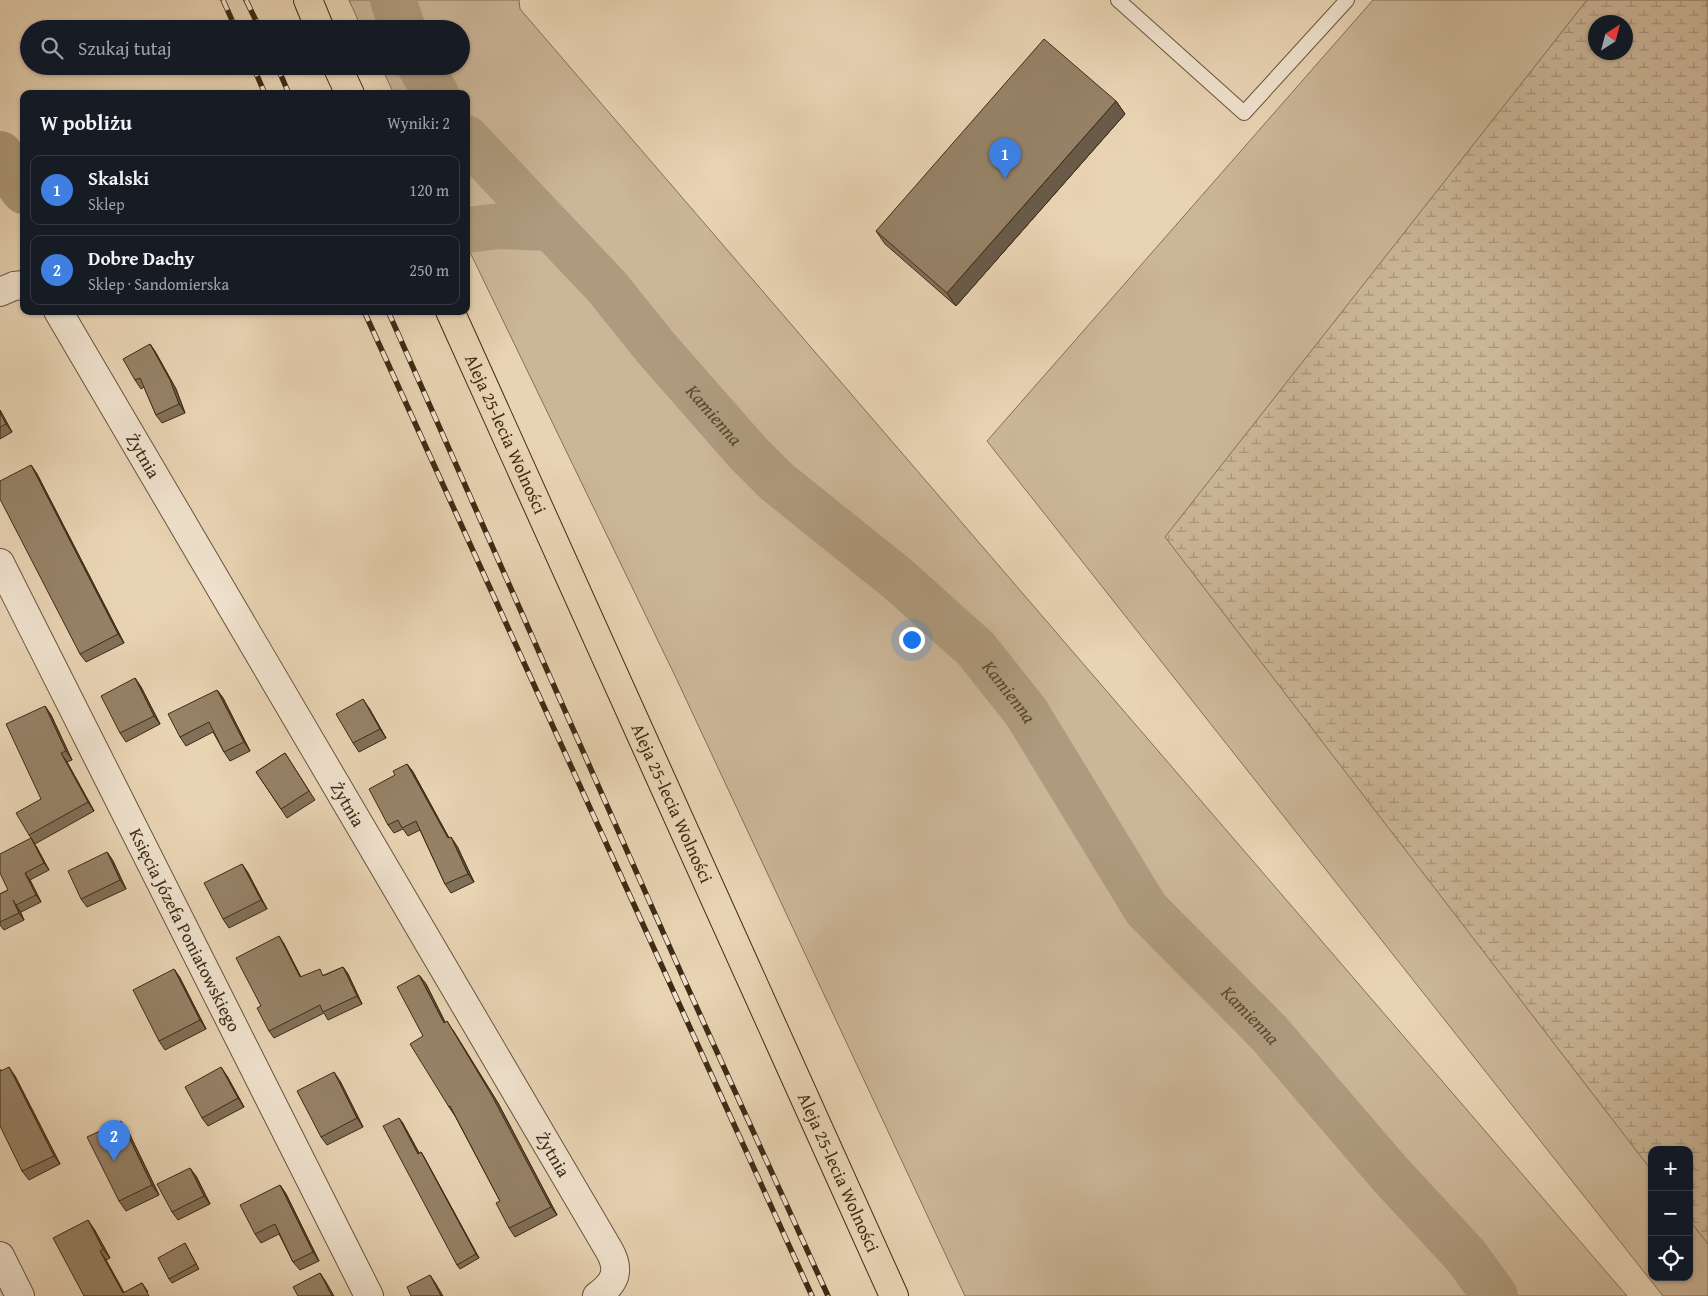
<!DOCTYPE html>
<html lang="pl">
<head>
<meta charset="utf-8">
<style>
	body { margin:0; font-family:"Gentium Book Plus",serif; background:#242831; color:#f1f3f6 }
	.controls { position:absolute; right:15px; bottom:15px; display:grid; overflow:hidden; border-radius:10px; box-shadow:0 1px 4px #0004 }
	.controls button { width:45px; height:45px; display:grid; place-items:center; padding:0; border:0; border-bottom:1px solid #363941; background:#171b24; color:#f1f3f6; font:25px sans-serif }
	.compass { position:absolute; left:1588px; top:15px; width:45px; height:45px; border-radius:50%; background:#171b24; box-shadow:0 1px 4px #0004; rotate:36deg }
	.you { position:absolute; left:911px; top:639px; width:18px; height:18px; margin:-12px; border:4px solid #fff; border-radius:50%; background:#1a73e8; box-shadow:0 0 0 8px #1a73e833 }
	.badge { display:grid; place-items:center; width:32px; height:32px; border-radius:50%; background:#ea580c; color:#fff; font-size:16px; font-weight:700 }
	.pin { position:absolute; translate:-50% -41px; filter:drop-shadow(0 1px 2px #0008) }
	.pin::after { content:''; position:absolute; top:26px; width:18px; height:15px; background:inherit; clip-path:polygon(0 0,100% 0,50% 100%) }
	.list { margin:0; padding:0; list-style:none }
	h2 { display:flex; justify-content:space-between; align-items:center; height:65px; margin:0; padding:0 20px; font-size:21px }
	h2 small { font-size:16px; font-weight:400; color:#9ea1a6 }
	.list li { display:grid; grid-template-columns:32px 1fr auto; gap:15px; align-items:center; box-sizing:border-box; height:70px; margin:0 10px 10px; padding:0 10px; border:1px solid #363941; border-radius:10px }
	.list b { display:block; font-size:19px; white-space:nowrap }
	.list p { margin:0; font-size:16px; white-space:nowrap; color:#9ea1a6 }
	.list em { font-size:16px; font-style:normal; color:#9ea1a6 }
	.icon { flex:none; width:28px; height:28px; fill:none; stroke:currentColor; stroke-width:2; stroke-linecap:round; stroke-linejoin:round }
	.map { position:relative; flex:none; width:1708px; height:1296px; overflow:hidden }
	.search { position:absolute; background:#171b24; box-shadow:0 1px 4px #0004; left:20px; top:20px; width:450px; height:55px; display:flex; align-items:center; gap:12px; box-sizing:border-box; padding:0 18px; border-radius:28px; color:#9ea1a6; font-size:19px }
	.panel { position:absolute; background:#171b24; box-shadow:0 1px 4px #0004; left:20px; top:90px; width:450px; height:225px; border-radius:10px }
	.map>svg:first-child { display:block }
	.green { fill:#cbb698; stroke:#847056; fill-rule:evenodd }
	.wetland { fill:url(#wetland-marsh); stroke:#847056; fill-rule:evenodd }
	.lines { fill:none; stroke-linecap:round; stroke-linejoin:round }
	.river { stroke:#ae9a7d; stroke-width:46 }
	.service-casing { stroke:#68553c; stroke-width:16 }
	.minor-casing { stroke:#68553c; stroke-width:30 }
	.tertiary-casing { stroke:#68553c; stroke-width:30 }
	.primary-casing { stroke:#3e2b14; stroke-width:30 }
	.service { stroke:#f0e2ce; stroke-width:14 }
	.minor { stroke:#f0e2ce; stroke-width:28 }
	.tertiary { stroke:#f0e2ce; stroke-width:28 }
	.primary { stroke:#e8d3b3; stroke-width:28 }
	.rail-casing { stroke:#3e2b14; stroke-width:5.5 }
	.rail { stroke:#f0e2ce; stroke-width:4; stroke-dasharray:11; stroke-linecap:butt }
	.wall { fill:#817059; stroke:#3e2b14 }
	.shaded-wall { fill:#695b48; stroke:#3e2b14 }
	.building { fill:#968267; stroke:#3e2b14 }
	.labels { text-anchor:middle; stroke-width:5; stroke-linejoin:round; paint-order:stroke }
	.street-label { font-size:18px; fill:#3e2b14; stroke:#f0e2ce }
	.water-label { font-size:19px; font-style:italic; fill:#5a472e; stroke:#f0e2ce }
</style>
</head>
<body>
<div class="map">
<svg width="1708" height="1296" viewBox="0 0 1708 1296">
	<defs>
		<pattern id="wetland-marsh" width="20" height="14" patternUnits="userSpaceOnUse" patternTransform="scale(1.25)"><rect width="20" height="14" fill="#cbb698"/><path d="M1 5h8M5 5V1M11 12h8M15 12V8" fill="none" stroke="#a6947b"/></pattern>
	</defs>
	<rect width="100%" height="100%" fill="#e8d3b3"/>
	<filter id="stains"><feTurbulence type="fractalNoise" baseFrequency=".004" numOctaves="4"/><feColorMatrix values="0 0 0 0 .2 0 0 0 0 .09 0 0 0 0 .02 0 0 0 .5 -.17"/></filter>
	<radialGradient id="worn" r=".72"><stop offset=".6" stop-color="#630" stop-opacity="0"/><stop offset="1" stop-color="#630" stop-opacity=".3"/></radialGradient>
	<!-- green -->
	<g class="green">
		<path d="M349,0H519L520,9L1627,1296H965L677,680L466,244V94H394L381,66H461V29H362Z"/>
		<path d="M1373,0H1708V1296H1663L987,441ZM1596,22H1626V52H1596ZM1652,1150H1689V1277H1652Z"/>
	</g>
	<!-- wetland -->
	<path class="wetland" d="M1587,0H1708V1244L1689,1220V1150H1652V1171L1165,537ZM1596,22H1626V52H1596Z"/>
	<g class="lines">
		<!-- river -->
		<g class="river">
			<path d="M393,0L403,29"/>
			<path d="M420,66L436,94"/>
			<path id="s1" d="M466,138L607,287L656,348L748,453L776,481L898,579L976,649L1026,712L1146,909L1269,1033L1390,1174L1466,1256L1495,1296"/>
			<path d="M0,154L8,170L24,191"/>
			<path d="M466,230L500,226L550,228"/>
		</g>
		<!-- service casing -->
		<g class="service-casing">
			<path id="service" d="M1118,0L1244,113L1347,0"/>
		</g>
		<!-- minor casing -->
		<g class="minor-casing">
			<g id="minor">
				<path d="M0,292L14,286L24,285"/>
				<path id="s2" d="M58,311L609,1250C621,1271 615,1283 597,1296"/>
				<path id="s3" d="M0,563L369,1296"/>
			</g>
		</g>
		<!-- tertiary casing -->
		<g class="tertiary-casing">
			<path id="tertiary" d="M0,1256L20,1296"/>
		</g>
		<!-- primary casing -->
		<g class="primary-casing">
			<g id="primary">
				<path d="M308,0L320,29"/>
				<path d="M337,66L350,94"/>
				<path id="s4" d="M450,311L894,1296"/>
			</g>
		</g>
		<!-- service -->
		<use href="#service" class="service"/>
		<!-- minor -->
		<use href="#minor" class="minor"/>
		<!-- tertiary -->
		<use href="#tertiary" class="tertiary"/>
		<!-- primary -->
		<use href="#primary" class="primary"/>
		<!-- rail casing -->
		<g class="rail-casing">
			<g id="rail">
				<path d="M223,0L236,29"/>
				<path d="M246,0L260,29"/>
				<path d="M253,66L265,94"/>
				<path d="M277,66L289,94"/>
				<path d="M364,311L812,1296"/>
				<path d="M388,311L682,975L828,1296"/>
			</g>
		</g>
		<!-- rail -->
		<use href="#rail" class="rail"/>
	</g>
	<!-- wall -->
	<g class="wall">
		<path d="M1116,101L1125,114L956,306L885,244L876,231Z"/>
		<path d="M150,344L156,353L176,389L185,413L162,423L156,415L144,387L141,389L135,380Z"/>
		<path d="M0,410L12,432L0,439Z"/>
		<path d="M31,465L37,474L124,643L86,662L80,654Z"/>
		<path d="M135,678L141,687L160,724L126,742L120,733Z"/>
		<path d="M217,690L223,698L250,751L230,761L224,752L213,732L186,746L180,737Z"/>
		<path d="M45,706L51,715L72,760L67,762L94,811L35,844L29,835L41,799Z"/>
		<path d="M369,708L386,738L359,752L353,743Z"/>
		<path d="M285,753L315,800L287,818L256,772Z"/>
		<path d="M407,764L413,772L449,838L457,846L474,882L451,893L445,884L420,830L408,836L403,829L394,833L388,825L395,775Z"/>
		<path d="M36,846L49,870L30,880L41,902L21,912L20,911L24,920L4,930L0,925V894L8,890Z"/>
		<path d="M107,852L113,861L126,889L87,907L81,899Z"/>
		<path d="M242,864L248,873L267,909L229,928L223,919Z"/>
		<path d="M279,936L284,944L301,977L324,975L343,967L348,974L362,1004L328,1020L324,1013L274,1038L269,1031L261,1006Z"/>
		<path d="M174,969L180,978L206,1029L165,1050L159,1041Z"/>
		<path d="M419,975L426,984L445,1022L453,1030L498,1103L557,1215L515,1237L509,1228L500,1201L455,1116L449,1107L423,1036Z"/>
		<path d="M2,1070L15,1076L60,1164L29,1180L22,1171Z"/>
		<path d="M227,1076L244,1107L208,1126L202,1118Z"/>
		<path d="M340,1081L363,1127L327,1145L321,1137Z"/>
		<path d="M402,1122L419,1153L421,1152L424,1157L479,1258L460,1269L457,1265Z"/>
		<path d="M128,1131L159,1195L126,1211L119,1201Z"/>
		<path d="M196,1176L210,1204L178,1220L172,1212Z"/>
		<path d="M280,1185L286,1194L319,1261L300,1270L293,1262L279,1234L261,1243L255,1234Z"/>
		<path d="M94,1229L110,1258L106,1260L124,1293L142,1283L148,1292L84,1296Z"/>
		<path d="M185,1243L199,1269L172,1283L169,1279Z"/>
	</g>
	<!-- shaded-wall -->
	<g class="shaded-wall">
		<path d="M1116,101L1125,114L956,306L947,293Z"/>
		<path d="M150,344L156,353L176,389L185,413L179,404Z"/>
		<path d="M0,410L12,432L6,424L0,413Z"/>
		<path d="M31,465L37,474L124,643L118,634Z"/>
		<path d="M135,678L141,687L160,724L154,716Z"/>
		<path d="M217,690L223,698L250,751L244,742Z"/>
		<path d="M363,699L369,708L386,738L380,729Z"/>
		<path d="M45,706L51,715L72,760L66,751Z"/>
		<path d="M61,753L67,762L94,811L88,802Z"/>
		<path d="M407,764L413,772L454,847L448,838Z"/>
		<path d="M451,837L457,846L474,882L468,874Z"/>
		<path d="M31,838L36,846L49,870L44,863Z"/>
		<path d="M107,852L113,861L126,889L120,880Z"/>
		<path d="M242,864L248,873L267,909L261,900Z"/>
		<path d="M25,873L30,880L41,902L36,895Z"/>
		<path d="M16,905L20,911L24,920L19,913Z"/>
		<path d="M279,936L284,944L305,985L300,977Z"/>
		<path d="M343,967L348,974L362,1004L357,996Z"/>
		<path d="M174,969L180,978L206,1029L200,1020Z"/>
		<path d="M419,975L426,984L450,1032L444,1023Z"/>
		<path d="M447,1021L498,1103L557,1215L551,1207Z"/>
		<path d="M9,1067L15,1076L60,1164L54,1156Z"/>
		<path d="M221,1067L227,1076L244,1107L238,1098Z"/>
		<path d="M334,1072L340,1081L363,1127L357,1118Z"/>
		<path d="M399,1118L402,1122L422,1158L418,1154Z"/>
		<path d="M121,1121L128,1131L159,1195L152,1185Z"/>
		<path d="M421,1152L424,1157L479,1258L476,1254Z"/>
		<path d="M190,1168L196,1176L210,1204L204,1196Z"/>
		<path d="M280,1185L286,1194L319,1261L313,1252Z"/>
		<path d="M88,1220L94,1229L110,1258L103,1249Z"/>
		<path d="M100,1251L106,1260L126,1296H125Z"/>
		<path d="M320,1273L326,1282L334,1296H332Z"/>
		<path d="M430,1275L436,1284L443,1296H441Z"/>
	</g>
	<!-- building -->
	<g class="building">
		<path d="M1044,39L1116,101L947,293L876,231Z"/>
		<path d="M150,344L170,380L179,404L156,415L140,378L135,380L123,359Z"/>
		<path d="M0,413L6,424L0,427Z"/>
		<path d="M31,465L118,634L80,654L0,499V481Z"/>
		<path d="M135,678L154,716L120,733L101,696Z"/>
		<path d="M217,690L244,742L224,752L209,722L180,737L168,714Z"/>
		<path d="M363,699L380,729L353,743L336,714Z"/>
		<path d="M45,706L66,751L61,753L88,802L29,835L16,813L41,799L6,724Z"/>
		<path d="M285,753L309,791L281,809L256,772Z"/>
		<path d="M407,764L448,838L451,837L468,874L445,884L416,821L402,828L398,820L388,825L369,789L395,775L393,771Z"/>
		<path d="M31,838L44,863L25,873L36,895L16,905L13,900L19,913L0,922V894L8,890L0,873V854Z"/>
		<path d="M107,852L120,880L81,899L68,871Z"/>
		<path d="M242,864L261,900L223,919L204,883Z"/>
		<path d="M279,936L300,977L320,969L323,976L343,967L357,996L323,1012L320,1005L269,1031L257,1008L261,1006L236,958Z"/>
		<path d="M174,969L200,1020L159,1041L133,990Z"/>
		<path d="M419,975L444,1023L447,1021L491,1094L551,1207L509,1228L496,1203L500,1201L450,1106L449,1107L410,1044L423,1036L397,987Z"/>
		<path d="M9,1067L54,1156L22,1171L0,1126V1069L1,1071Z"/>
		<path d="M221,1067L238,1098L202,1118L185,1087Z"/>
		<path d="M334,1072L357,1118L321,1137L297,1091Z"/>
		<path d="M399,1118L418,1154L421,1152L476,1254L457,1265L383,1126Z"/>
		<path d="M121,1121L152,1185L119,1201L87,1137Z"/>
		<path d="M190,1168L204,1196L172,1212L157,1184Z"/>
		<path d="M280,1185L313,1252L293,1262L275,1224L255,1234L240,1205Z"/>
		<path d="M88,1220L103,1249L100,1251L123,1293L142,1283L149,1296H84L53,1238Z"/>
		<path d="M185,1243L196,1264L169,1279L158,1258Z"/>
		<path d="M320,1273L332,1296H298L293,1287Z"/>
		<path d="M430,1275L441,1296H411L407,1287Z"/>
	</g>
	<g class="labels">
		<!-- street labels -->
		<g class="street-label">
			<text dy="6" stroke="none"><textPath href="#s4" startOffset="135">Aleja 25-lecia Wolności</textPath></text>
			<text dy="6" stroke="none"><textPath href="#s2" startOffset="168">Żytnia</textPath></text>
			<text dy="6" stroke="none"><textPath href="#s4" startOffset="540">Aleja 25-lecia Wolności</textPath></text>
			<text dy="6" stroke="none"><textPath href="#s2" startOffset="572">Żytnia</textPath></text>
			<text dy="6" stroke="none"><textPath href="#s3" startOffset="411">Księcia Józefa Poniatowskiego</textPath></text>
			<text dy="6" stroke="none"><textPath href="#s2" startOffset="978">Żytnia</textPath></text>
			<text dy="6" stroke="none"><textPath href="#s4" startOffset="945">Aleja 25-lecia Wolności</textPath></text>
		</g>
		<!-- water labels -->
		<g class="water-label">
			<text dy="7" stroke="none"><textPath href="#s1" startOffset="372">Kamienna</textPath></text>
			<text dy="7" stroke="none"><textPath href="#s1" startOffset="778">Kamienna</textPath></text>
			<text dy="7" stroke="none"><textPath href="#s1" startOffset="1184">Kamienna</textPath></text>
		</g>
	</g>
	<rect width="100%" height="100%" filter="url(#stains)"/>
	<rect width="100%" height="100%" fill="url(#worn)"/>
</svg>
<div class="controls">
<button>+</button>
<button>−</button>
<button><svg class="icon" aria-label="locate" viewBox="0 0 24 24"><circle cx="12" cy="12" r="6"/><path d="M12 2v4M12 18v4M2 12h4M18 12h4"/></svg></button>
</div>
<svg class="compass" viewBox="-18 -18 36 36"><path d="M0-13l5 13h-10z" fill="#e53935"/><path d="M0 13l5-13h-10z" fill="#9ea1a6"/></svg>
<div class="you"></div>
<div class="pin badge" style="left:1005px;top:179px;background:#3f7fe0">1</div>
<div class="pin badge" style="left:114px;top:1161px;background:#3f7fe0">2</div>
<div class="search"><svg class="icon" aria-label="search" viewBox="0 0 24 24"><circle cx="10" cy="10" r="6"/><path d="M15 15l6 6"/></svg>Szukaj tutaj</div>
<section class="panel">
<h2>W pobliżu<small>Wyniki: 2</small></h2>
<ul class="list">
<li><span class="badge" style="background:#3f7fe0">1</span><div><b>Skalski</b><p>Sklep</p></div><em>120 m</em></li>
<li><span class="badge" style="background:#3f7fe0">2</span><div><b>Dobre Dachy</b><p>Sklep · Sandomierska</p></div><em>250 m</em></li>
</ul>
</section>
</div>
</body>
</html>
